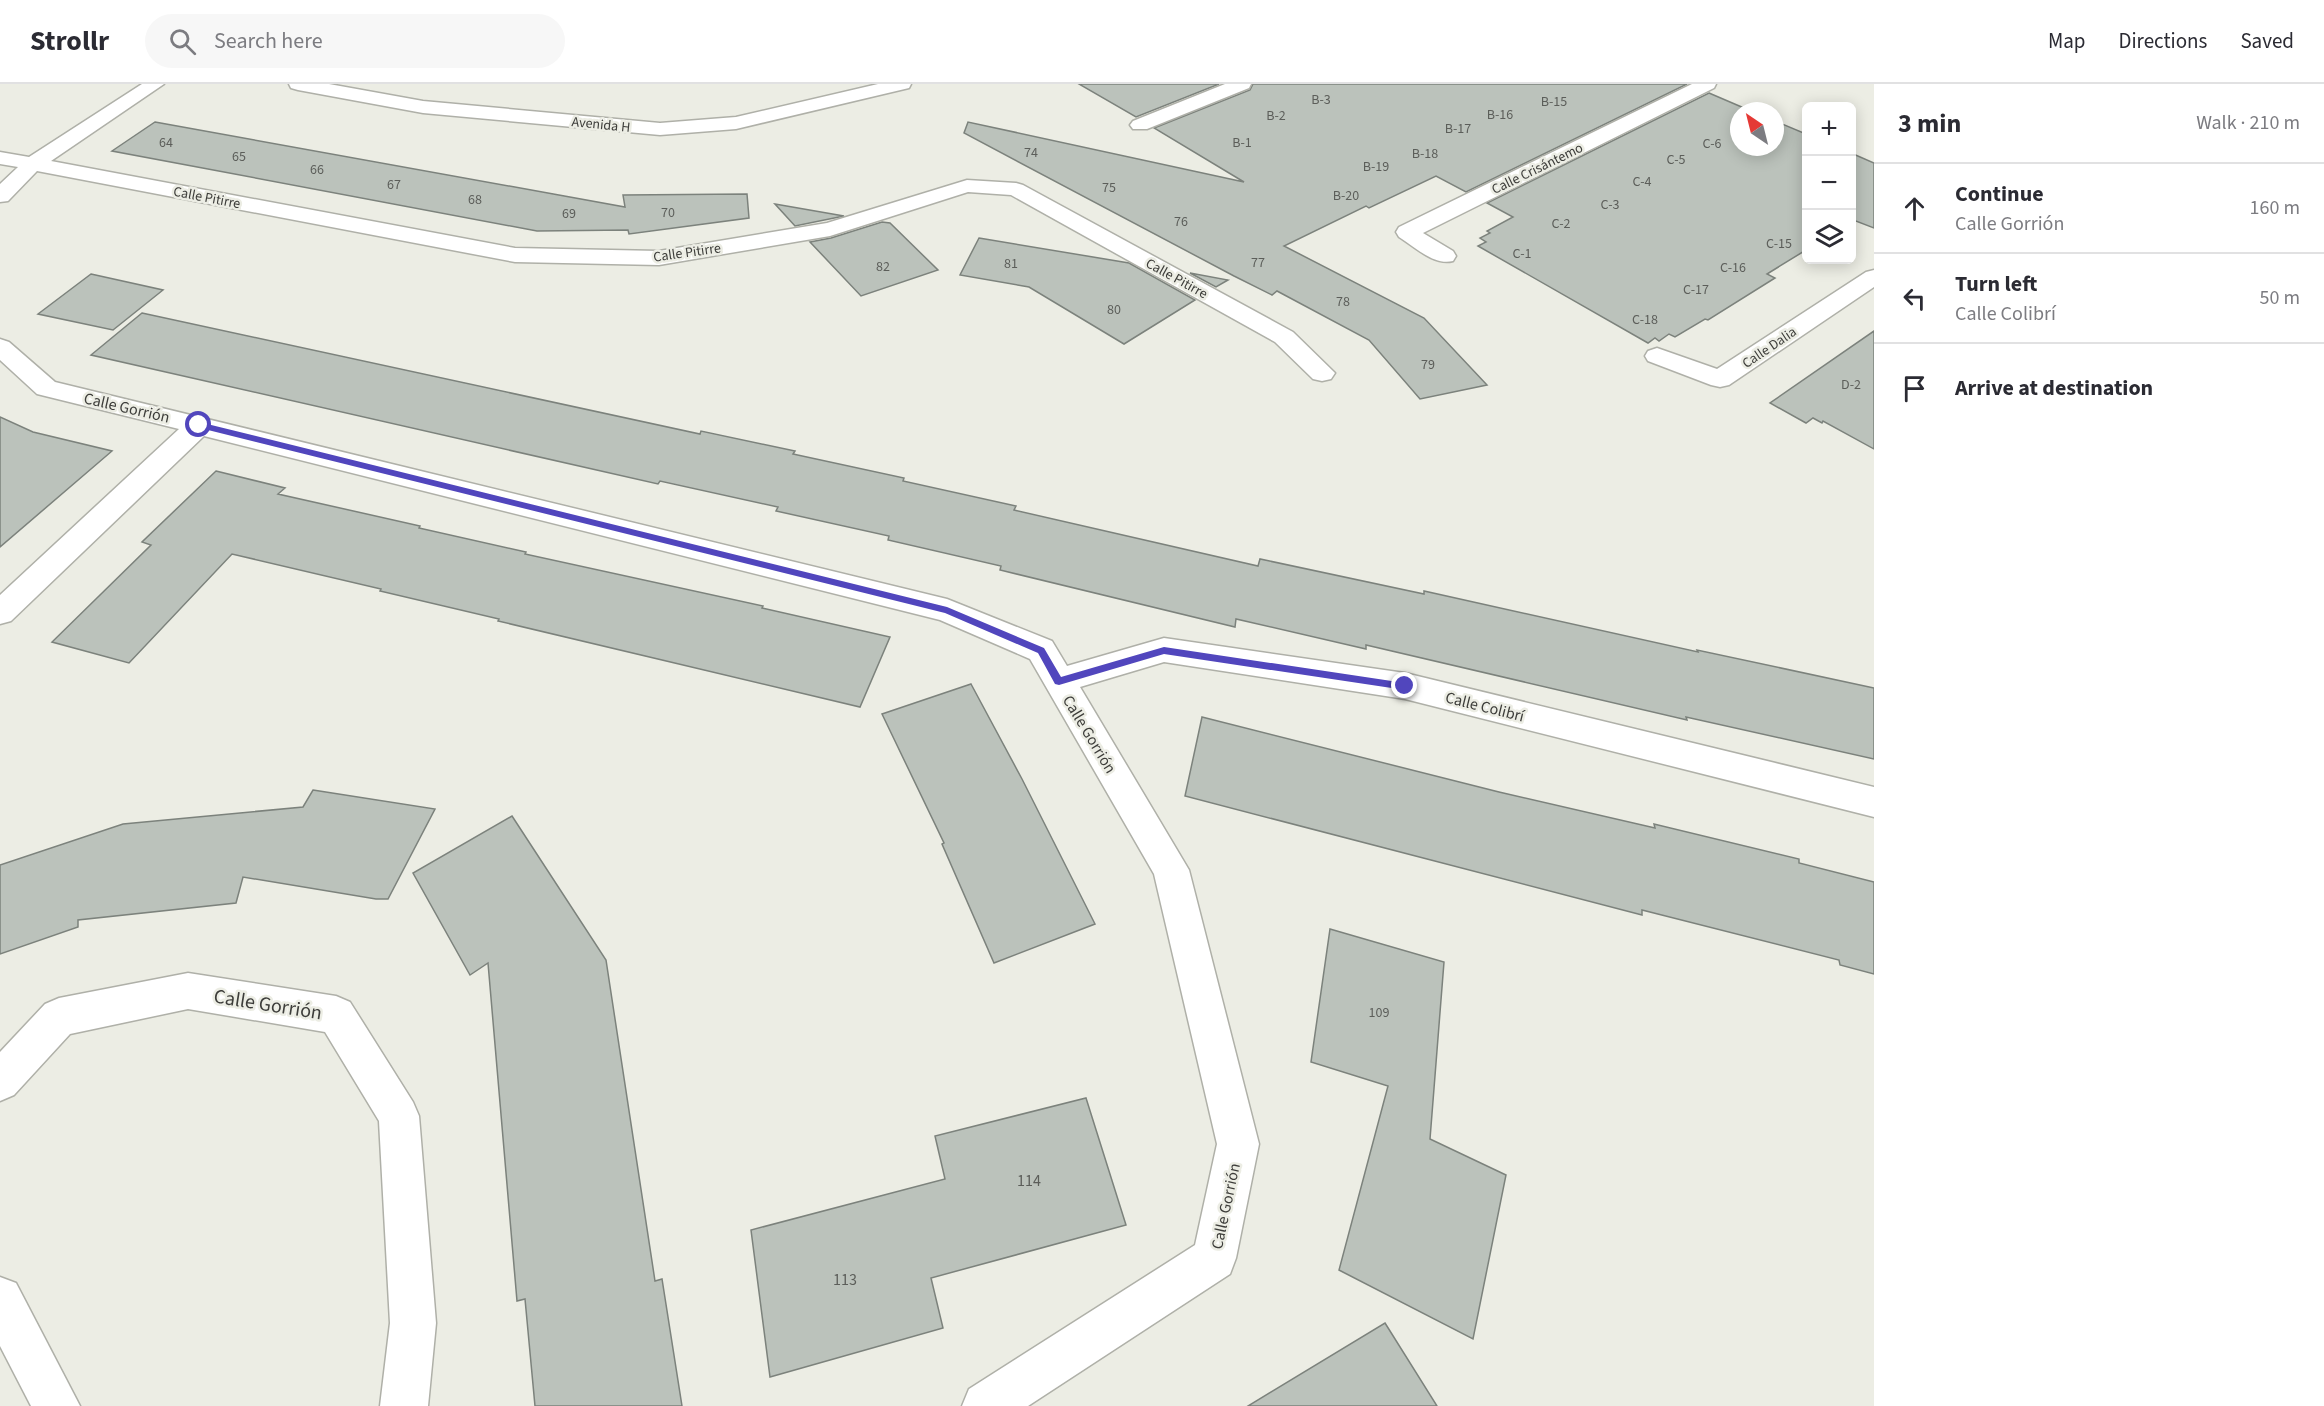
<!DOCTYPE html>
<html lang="en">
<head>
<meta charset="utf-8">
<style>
	body { margin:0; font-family:"Source Sans 3",sans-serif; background:#f7f7f7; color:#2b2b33 }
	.controls { position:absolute; right:18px; top:18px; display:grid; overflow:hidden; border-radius:9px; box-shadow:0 3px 15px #0003 }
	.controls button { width:54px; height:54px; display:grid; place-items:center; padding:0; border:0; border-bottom:2px solid #e1e1e2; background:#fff; color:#2b2b33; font:30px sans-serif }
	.compass { position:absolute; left:1730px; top:18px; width:54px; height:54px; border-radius:50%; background:#fff; box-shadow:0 3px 15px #0003; rotate:325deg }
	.stop { position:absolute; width:18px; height:18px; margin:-14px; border:4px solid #5146bd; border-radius:50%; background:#fff }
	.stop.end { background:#5146bd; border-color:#fff; box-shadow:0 2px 6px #0008 }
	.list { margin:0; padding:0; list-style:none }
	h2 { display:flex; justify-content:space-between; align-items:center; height:78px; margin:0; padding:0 24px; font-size:26px }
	h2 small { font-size:20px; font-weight:400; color:#7c7c81 }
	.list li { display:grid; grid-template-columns:39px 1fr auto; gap:18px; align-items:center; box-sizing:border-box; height:90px; padding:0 24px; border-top:2px solid #e1e1e2 }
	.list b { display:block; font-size:22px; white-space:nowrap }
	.list p { margin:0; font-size:20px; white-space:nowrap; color:#7c7c81 }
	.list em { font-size:20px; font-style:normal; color:#7c7c81 }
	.icon { flex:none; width:33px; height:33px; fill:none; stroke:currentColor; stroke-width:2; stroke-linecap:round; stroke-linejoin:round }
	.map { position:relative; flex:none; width:1874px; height:1322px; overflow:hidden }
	header { display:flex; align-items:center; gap:36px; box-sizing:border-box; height:84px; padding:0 30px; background:#fff; border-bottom:2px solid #e1e1e2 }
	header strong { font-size:28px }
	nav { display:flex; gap:33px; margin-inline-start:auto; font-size:21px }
	.search { width:420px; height:54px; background:#f7f7f7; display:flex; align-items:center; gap:15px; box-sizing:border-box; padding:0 21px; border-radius:33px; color:#7c7c81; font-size:22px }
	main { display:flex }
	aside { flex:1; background:#fff }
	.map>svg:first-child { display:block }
	.building { fill:#bbc2bb; stroke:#7c827c; stroke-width:1.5 }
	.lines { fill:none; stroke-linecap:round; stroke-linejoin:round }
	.street-casing { stroke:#afb0a8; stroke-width:3 }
	.street { fill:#fff; fill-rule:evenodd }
	.route { fill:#5146bd }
	.labels { text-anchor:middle; stroke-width:5; stroke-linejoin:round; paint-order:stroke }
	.number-label { font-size:14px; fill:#5c5e5a }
	.far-street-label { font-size:14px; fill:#3d3d3a; stroke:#ecede4 }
	.street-label { font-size:16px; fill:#3d3d3a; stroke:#ecede4 }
	.near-number-label { font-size:16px; fill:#5c5e5a }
	.near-street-label { font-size:20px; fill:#3d3d3a; stroke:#ecede4 }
</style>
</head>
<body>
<header>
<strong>Strollr</strong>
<div class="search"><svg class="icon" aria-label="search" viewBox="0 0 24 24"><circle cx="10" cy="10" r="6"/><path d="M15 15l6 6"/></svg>Search here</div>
<nav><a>Map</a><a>Directions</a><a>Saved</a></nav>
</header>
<main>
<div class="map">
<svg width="1874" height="1322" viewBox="0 0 1874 1322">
	<rect width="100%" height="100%" fill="#ecede4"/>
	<!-- building -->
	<g class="building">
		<path d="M1079,0H1219L1136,33Z"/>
		<path d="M1253,0H1687L1466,108L1436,92L1369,124L1366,122L1284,162L1424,234L1487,301L1420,315L1369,256L1277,207L1272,211L1234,192L964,49L968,38L1244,98L1154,44L1250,6Z"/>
		<path d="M1709,9L1751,27H1739V63H1775V37L1806,50V166L1767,190L1775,194L1708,236L1705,235L1675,253L1669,250L1659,257L1655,254L1648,259L1478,162L1486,158L1480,154L1490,149L1487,147L1513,133L1487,119Z"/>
		<path d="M155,38L625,123L623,111L747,110L749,134L629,150L628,146L537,147L112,67Z"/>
		<path d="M1851,69L1874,79V144L1856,137L1851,139Z"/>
		<path d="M775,120L844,132L795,142Z"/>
		<path d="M882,138L890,139L938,186L861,212L810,158L831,154Z"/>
		<path d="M979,154L1129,179L1195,216L1124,260L1029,203L960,191Z"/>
		<path d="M1190,189L1228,196L1216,203Z"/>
		<path d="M91,190L163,206L113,246L38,230Z"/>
		<path d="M142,229L700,350L701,347L795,367L793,370L904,394L903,397L1016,422L1014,426L1258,482L1260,475L1424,510V507L1698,568L1697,566L1874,604V675L1686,633L1687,636L1366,561V565L1236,535L1235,543L1000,486L1001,482L888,456L889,452L776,427L778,423L660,397L658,400L91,271Z"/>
		<path d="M1874,247V365L1823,337L1822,339L1813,334L1806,339L1770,319Z"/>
		<path d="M0,333L33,348L112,367L0,463Z"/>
		<path d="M216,387L285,404L278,410L420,442L419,444L526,468L525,470L763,522L762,524L890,553L860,623L498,537L499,535L380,507L381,505L232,470L129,579L52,558L151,461L142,458Z"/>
		<path d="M971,600L1022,695L1095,840L994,879L942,760L944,759L882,630Z"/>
		<path d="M1202,633L1499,708L1655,744L1654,740L1799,775V779L1874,798V890L1840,881L1839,876L1642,826V831L1185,712Z"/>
		<path d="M313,706L435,725L388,815H376L243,793L236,819L78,836V843L0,870V781L123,740L303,723Z"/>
		<path d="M512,732L606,876L655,1197L662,1195L682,1322H535L525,1215L517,1217L488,879L470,891L413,789Z"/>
		<path d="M1330,845L1444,878L1430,1055L1506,1091L1473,1255L1339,1186L1388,1002L1311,978Z"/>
		<path d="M1086,1014L1126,1141L931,1194L943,1244L770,1293L751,1146L945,1095L935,1052Z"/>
		<path d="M1385,1239L1437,1322H1248Z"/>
	</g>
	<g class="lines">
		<!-- street casing -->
		<g class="street-casing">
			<g id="street">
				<path d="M142,0H164L51,77L515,164L659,167L827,139L967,96L1016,99L1023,101L1293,248L1335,289L1331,295L1322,297L1313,295L1275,258L1011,111L968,108L830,152L659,181L515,178L37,87L8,117L0,118V100L18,83L0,80V68L29,73Z"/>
				<path d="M289,0H329L423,17L660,39L736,33L878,0H911L909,4L736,45L660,51L423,29L298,6L291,4Z"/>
				<path d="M1225,0H1251L1249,4L1147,45H1133L1130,41L1133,37Z"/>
				<path d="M1692,0H1716L1714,4L1423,149L1453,167L1456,172L1453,177C1434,182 1415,163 1399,153L1396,148L1399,143Z"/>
				<path d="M1874,186V203L1729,301L1720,303L1711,301L1648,277L1645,272L1648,267L1657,264L1717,285L1866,188Z"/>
				<path d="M0,255L9,258L55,298L947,515L1052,557L1067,582L1164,554L1405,589L1874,703V733L1405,615L1164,578L1080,603L1189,786L1259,1060L1236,1174L1230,1190L1028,1322H962L969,1305L1195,1161L1217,1060L1154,790L1030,575L940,536L204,352L11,537L0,540V511L179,345L37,310L0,276Z"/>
				<path d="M188,889L336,912L350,918L413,1018L419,1032L436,1239L428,1322H380L390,1239L379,1037L325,948L188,925L70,950L14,1011L0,1017V968L45,920L59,914Z"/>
				<path d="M0,1193L16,1199L80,1322H31L0,1262Z"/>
			</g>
		</g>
		<!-- street -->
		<use href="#street" class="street"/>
	</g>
	<!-- route -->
	<path class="route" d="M199,338L947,523L1044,564L1061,593L1164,563L1405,599L1409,602L1405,606L1164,570L1059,601L1055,600L1038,569L945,529L196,343L195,341Z"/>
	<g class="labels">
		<!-- number labels -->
		<g class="number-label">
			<text x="1321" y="20">B-3</text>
			<text x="1554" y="22">B-15</text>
			<text x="1500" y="35">B-16</text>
			<text x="1276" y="36">B-2</text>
			<text x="1458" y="49">B-17</text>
			<text x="166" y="63">64</text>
			<text x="1242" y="63">B-1</text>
			<text x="1712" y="64">C-6</text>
			<text x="1031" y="73">74</text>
			<text x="1425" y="74">B-18</text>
			<text x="239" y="77">65</text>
			<text x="1676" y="80">C-5</text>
			<text x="1376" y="87">B-19</text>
			<text x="317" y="90">66</text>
			<text x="1642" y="102">C-4</text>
			<text x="394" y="105">67</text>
			<text x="1109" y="108">75</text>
			<text x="1346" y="116">B-20</text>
			<text x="475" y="120">68</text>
			<text x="1610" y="125">C-3</text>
			<text x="668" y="133">70</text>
			<text x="569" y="134">69</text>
			<text x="1181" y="142">76</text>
			<text x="1561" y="144">C-2</text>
			<text x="1779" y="164">C-15</text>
			<text x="1522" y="174">C-1</text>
			<text x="1258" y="183">77</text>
			<text x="1011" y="184">81</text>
			<text x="883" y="187">82</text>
			<text x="1733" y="188">C-16</text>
			<text x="1696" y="210">C-17</text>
			<text x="1343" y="222">78</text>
			<text x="1114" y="230">80</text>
			<text x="1645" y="240">C-18</text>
			<text x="1428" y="285">79</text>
			<text x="1851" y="305">D-2</text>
			<text x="1379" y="933">109</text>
		</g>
		<!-- far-street labels -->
		<g class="far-street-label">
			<text transform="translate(601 40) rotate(6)" y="5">Avenida H</text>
			<text transform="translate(1537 84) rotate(-26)" y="5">Calle Crisántemo</text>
			<text transform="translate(207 113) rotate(11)" y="5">Calle Pitirre</text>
			<text transform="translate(687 168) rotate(-8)" y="5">Calle Pitirre</text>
			<text transform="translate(1177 194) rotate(29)" y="5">Calle Pitirre</text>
			<text transform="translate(1769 263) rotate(-34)" y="5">Calle Dalia</text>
		</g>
		<!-- street labels -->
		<g class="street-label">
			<text transform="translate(127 323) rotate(13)" y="6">Calle Gorrión</text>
			<text transform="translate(1485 622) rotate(14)" y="6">Calle Colibrí</text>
			<text transform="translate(1090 650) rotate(59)" y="6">Calle Gorrión</text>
			<text transform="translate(1225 1122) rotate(-78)" y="6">Calle Gorrión</text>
		</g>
		<!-- near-number labels -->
		<g class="near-number-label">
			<text x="1029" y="1102">114</text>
			<text x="845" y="1201">113</text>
		</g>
		<!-- near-street labels -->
		<g class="near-street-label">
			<text transform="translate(268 920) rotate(9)" y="7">Calle Gorrión</text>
		</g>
	</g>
</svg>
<div class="controls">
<button>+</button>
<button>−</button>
<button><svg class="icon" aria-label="layers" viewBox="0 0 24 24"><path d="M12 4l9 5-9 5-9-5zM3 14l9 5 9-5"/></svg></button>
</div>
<svg class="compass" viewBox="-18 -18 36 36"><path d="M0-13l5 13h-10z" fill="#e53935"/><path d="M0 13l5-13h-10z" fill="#7c7c81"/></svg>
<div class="stop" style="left:199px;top:341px"></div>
<div class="stop end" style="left:1405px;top:602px"></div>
</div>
<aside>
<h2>3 min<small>Walk · 210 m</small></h2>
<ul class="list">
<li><svg class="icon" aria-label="ahead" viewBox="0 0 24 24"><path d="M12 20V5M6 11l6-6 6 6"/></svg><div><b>Continue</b><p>Calle Gorrión</p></div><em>160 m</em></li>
<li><svg class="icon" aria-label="left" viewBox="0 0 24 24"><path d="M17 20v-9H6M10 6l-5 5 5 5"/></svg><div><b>Turn left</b><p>Calle Colibrí</p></div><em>50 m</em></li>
<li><svg class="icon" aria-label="arrive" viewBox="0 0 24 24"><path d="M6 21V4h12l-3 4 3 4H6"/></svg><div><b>Arrive at destination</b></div></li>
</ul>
</aside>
</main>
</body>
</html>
